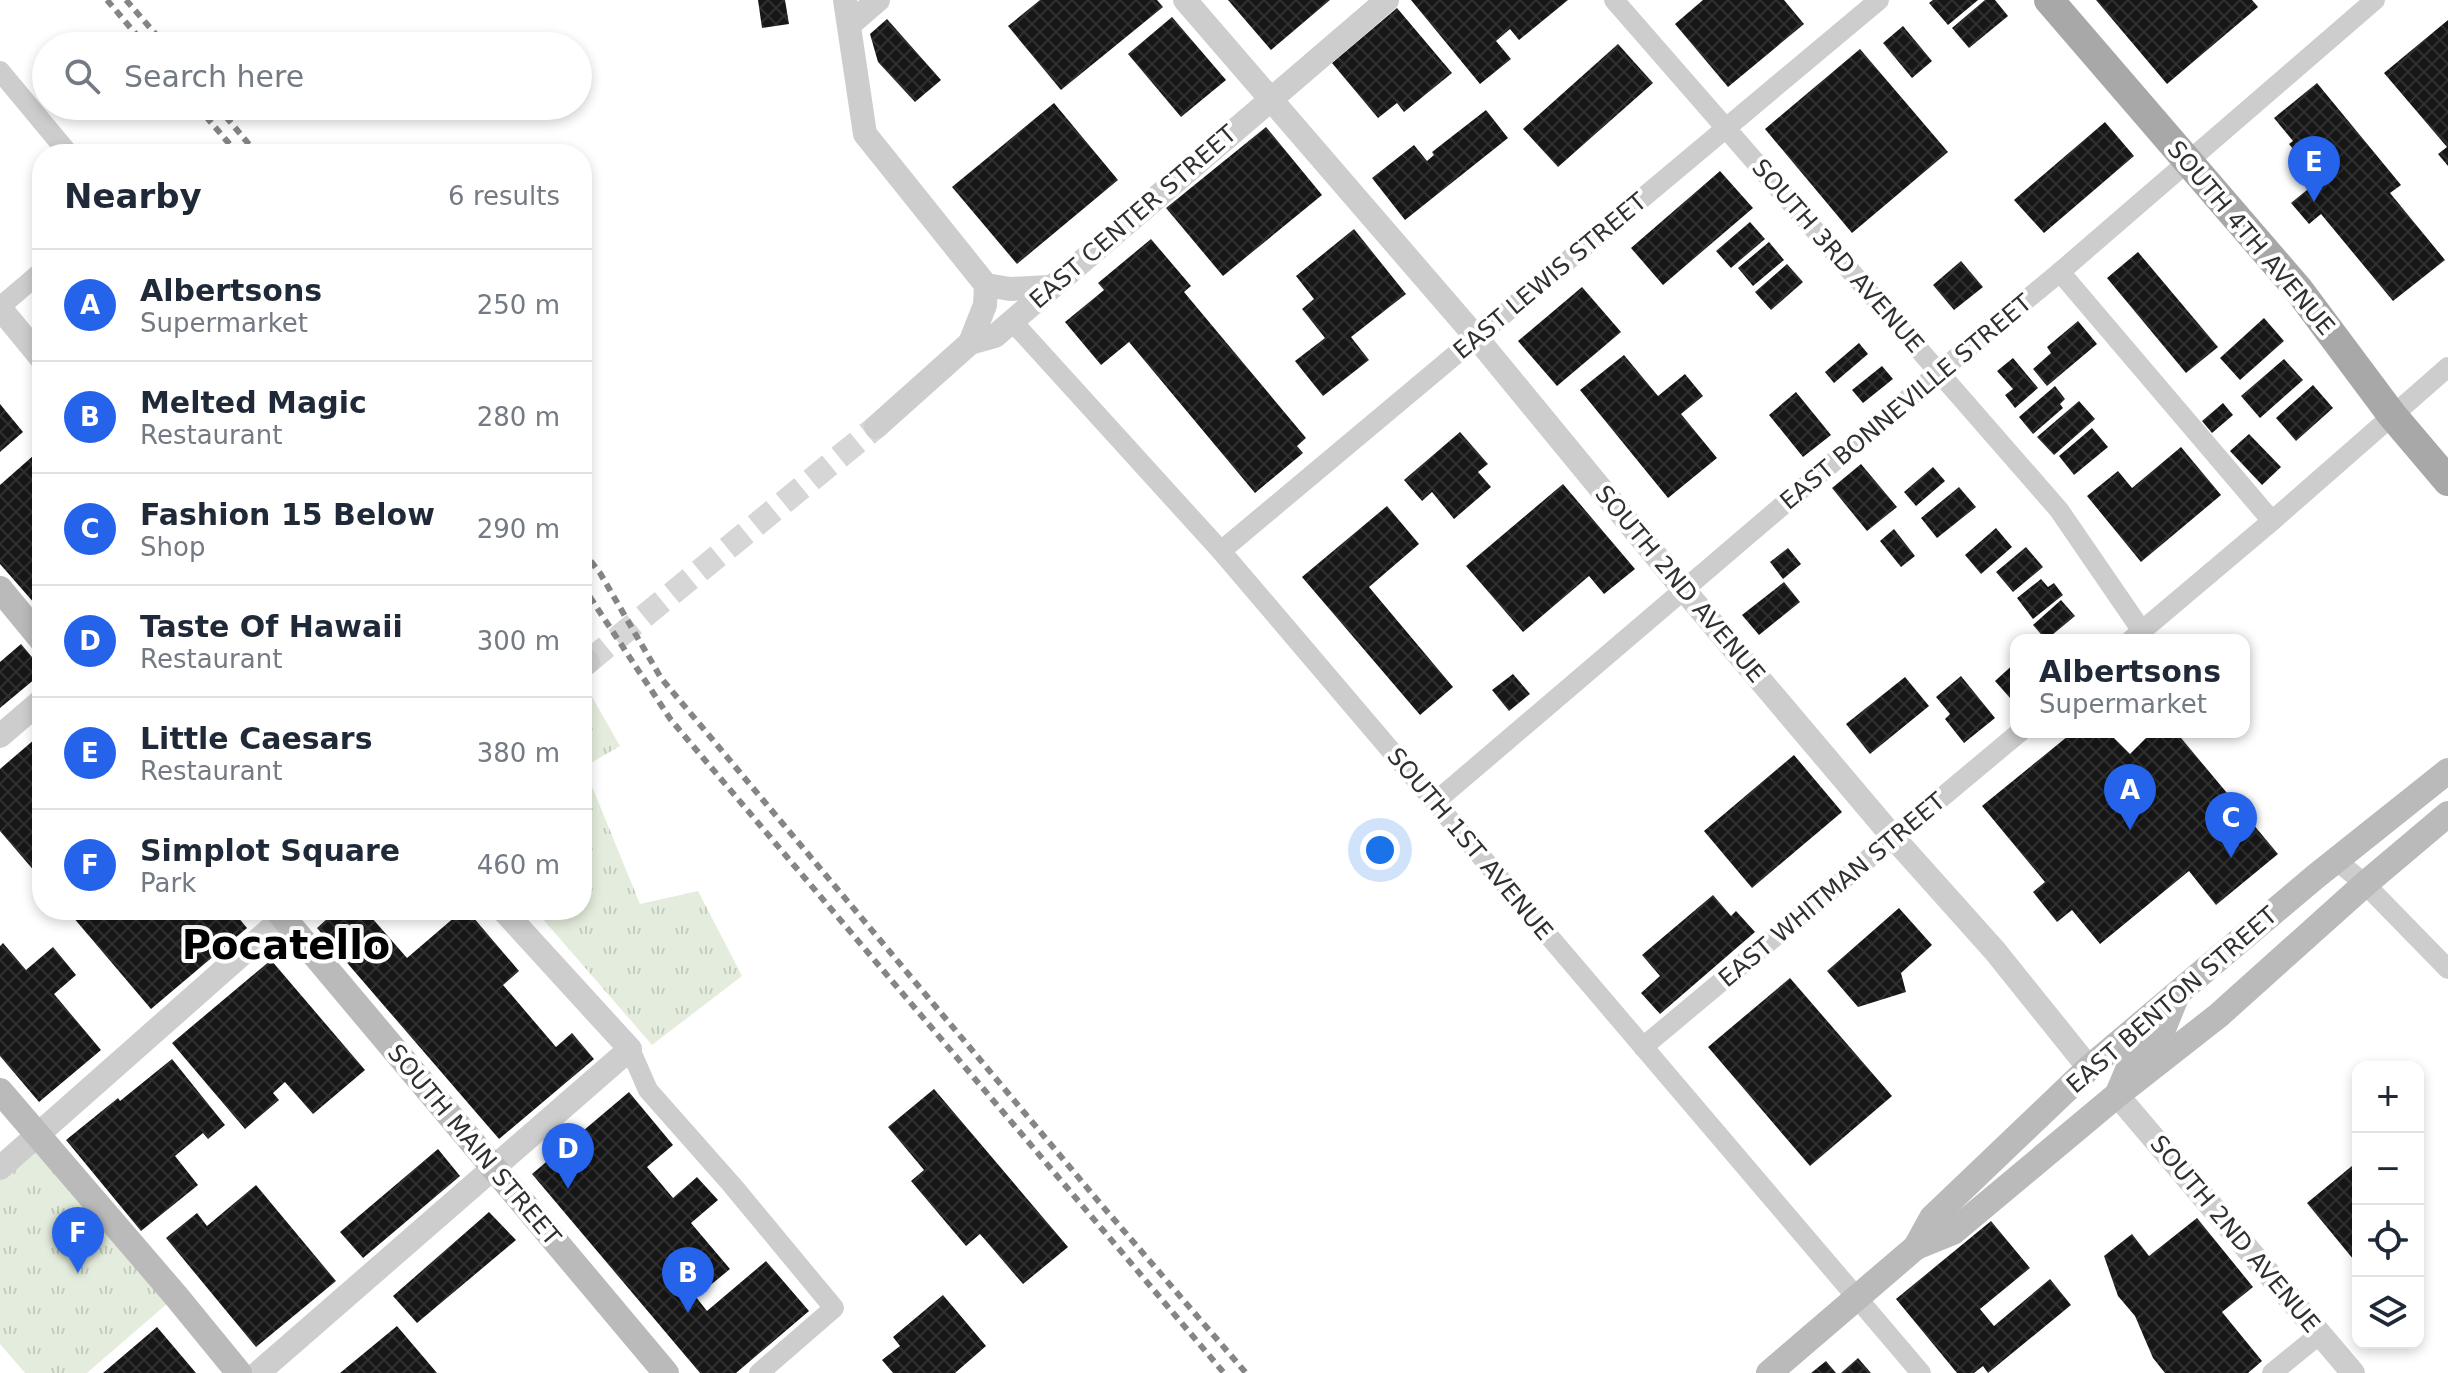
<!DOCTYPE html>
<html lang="en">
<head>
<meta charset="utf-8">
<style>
	body { margin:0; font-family:"DejaVu Sans",sans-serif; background:#f2f2f3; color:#1f2937 }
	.controls { position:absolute; right:24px; bottom:24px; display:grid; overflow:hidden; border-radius:16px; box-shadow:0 4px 12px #0003 }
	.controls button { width:72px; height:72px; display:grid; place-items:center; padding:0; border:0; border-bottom:2px solid #e0e1e3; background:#fff; color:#1f2937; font:40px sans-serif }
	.you { position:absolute; left:1380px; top:850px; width:28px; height:28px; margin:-20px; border:6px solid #fff; border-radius:50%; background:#1a73e8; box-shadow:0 0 0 12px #1a73e833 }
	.badge { display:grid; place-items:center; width:52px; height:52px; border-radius:50%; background:#2563eb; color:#fff; font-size:26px; font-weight:700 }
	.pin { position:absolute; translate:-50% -66px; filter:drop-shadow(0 2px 4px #0008) }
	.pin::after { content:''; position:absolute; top:42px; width:28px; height:24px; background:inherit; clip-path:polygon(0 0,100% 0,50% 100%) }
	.popup { position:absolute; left:2010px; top:634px; width:240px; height:104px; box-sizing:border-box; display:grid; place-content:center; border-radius:16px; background:#fff; filter:drop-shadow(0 2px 6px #0005); font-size:26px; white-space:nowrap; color:#747a83 }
	.popup b { font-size:30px; color:#1f2937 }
	.popup::after { content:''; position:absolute; left:50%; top:100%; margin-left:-16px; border:16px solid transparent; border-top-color:#fff }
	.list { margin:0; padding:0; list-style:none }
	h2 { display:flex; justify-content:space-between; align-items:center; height:104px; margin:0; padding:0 32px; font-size:34px }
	h2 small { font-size:26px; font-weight:400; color:#747a83 }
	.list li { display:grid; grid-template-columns:52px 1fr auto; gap:24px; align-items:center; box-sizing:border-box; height:112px; padding:0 32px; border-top:2px solid #e0e1e3 }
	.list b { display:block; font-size:30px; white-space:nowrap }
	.list p { margin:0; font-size:26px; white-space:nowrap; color:#747a83 }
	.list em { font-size:26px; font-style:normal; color:#747a83 }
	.icon { flex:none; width:44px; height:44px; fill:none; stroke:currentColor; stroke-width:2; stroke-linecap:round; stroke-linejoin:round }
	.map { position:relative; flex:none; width:2448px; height:1373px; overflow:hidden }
	.search { position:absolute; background:#fff; box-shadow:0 4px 12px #0003; left:32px; top:32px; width:560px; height:88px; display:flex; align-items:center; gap:20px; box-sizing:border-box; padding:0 28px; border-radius:44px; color:#747a83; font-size:30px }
	.panel { position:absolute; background:#fff; box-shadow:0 4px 12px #0003; left:32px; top:144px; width:560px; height:776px; border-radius:32px }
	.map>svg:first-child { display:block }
	.park { fill:url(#park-tufts) }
	.building { fill:url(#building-cross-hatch) }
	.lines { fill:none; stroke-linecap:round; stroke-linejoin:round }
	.tertiary-tunnel { stroke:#d6d6d6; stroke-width:24; stroke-dasharray:24 12; stroke-linecap:butt }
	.minor { stroke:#cdcdcd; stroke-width:20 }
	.tertiary { stroke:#cdcdcd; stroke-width:24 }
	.secondary { stroke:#bababa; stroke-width:26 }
	.primary { stroke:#a8a8a8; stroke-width:30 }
	.rail { stroke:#858585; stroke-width:6; stroke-dasharray:8 6; stroke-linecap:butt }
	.secondary-bridge { stroke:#bababa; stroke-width:26 }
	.labels { text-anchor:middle; stroke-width:8; stroke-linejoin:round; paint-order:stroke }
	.street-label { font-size:24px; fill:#303030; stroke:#fff }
	.town-label { font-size:40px; font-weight:bold; fill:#000; stroke:#fff }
</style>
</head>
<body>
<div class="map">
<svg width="2448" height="1373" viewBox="0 0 2448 1373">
	<defs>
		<pattern id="park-tufts" width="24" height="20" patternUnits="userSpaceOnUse" patternTransform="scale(2)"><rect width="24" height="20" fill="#e4eddd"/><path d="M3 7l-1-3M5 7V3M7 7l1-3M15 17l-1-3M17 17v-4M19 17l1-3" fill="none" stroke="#c4ccbe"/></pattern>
		<pattern id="building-cross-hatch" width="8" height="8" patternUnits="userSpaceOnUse" patternTransform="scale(2)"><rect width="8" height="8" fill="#171717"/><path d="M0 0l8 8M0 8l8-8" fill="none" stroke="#303030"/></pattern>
	</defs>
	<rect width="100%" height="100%" fill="#fff"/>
	<!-- park -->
	<g class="park">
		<path d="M587,688L620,746L584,767L640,904L698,891L742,976L652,1045L535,910H582V692Z"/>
		<path d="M38,1136L176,1296L87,1373H25L0,1344V1168Z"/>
	</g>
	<!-- building -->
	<g class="building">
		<path d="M758,0H785L789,24L762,28Z"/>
		<path d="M1040,0H1157L1163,7L1061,90L1008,26Z"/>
		<path d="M1228,0H1330L1271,50Z"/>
		<path d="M1411,0H1568L1519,40L1510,29L1496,41L1511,59L1480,84Z"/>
		<path d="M1703,0H1784L1804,24L1728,87L1675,24Z"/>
		<path d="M1933,0H1978L1948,25L1929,3Z"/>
		<path d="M1985,0H1995L2008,16L1969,48L1952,28Z"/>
		<path d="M2096,0H2252L2258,7L2167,84Z"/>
		<path d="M1397,8L1452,73L1404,112L1397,103L1378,118L1332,63Z"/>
		<path d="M1172,17L1226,80L1181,117L1128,54Z"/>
		<path d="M887,19L941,80L915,102L878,62L870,34Z"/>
		<path d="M2448,20V166L2438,154L2447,147L2384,73Z"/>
		<path d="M1903,26L1932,61L1912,78L1883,43Z"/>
		<path d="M1618,44L1653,83L1558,167L1523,129Z"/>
		<path d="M1860,49L1948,152L1852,233L1765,129Z"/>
		<path d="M2317,83L2401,185L2390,193L2445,260L2393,301L2321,214L2309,224L2291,203L2324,176L2305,153L2300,158L2289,144L2293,141L2274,118Z"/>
		<path d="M1054,103L1118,180L1017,264L952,187Z"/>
		<path d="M1486,110L1508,138L1405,220L1372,178L1414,145L1427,161L1434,155L1432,152Z"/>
		<path d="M2105,122L2134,156L2044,233L2014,200Z"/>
		<path d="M1266,127L1322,195L1223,276L1166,208Z"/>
		<path d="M1720,171L1753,208L1663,285L1631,248Z"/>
		<path d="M1750,222L1765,239L1731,268L1716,251Z"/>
		<path d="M1354,229L1406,294L1351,337L1369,360L1323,396L1295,361L1325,338L1302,309L1314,299L1296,276Z"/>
		<path d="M1151,239L1191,286L1184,292L1306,438L1297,446L1303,453L1255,493L1129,342L1101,365L1065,322L1104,290L1098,283Z"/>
		<path d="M1769,242L1784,260L1753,286L1738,268Z"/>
		<path d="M2138,252L2218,347L2186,373L2107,278Z"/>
		<path d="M1961,261L1983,287L1954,310L1933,285Z"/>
		<path d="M1787,264L1803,282L1771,310L1755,292Z"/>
		<path d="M1582,287L1621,332L1557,386L1518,341Z"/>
		<path d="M2264,318L2284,341L2240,380L2220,358Z"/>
		<path d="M2078,321L2097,344L2047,386L2033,369L2051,353L2047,347Z"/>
		<path d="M1859,343L1868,354L1834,383L1825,372Z"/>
		<path d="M1624,355L1658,396L1685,374L1703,396L1681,414L1717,458L1668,498L1580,390Z"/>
		<path d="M2013,358L2038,388L2015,408L2005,395L2013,389L1997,371Z"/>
		<path d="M2284,359L2303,380L2260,418L2241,396Z"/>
		<path d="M1882,366L1893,379L1863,403L1852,390Z"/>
		<path d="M2313,385L2333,408L2296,441L2276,418Z"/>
		<path d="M2055,386L2065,399L2060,404L2063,408L2033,434L2019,417Z"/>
		<path d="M1796,392L1831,435L1803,457L1769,415Z"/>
		<path d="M2079,401L2095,419L2054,455L2037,437Z"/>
		<path d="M2223,403L2233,415L2212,433L2202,421Z"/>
		<path d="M0,404L23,432L0,452Z"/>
		<path d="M2092,428L2108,447L2074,475L2059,456Z"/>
		<path d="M1460,432L1488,464L1478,472L1491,487L1454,519L1432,492L1422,501L1404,480Z"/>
		<path d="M2249,434L2281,467L2262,485L2230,451Z"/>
		<path d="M2181,447L2221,495L2141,562L2087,496L2118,471L2132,488Z"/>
		<path d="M42,448V612L0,564V485Z"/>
		<path d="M1861,464L1897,507L1867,531L1832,488Z"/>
		<path d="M1933,467L1945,481L1916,506L1904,492Z"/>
		<path d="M1563,484L1635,569L1604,594L1589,576L1523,632L1466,566Z"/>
		<path d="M1959,487L1976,507L1937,538L1921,518Z"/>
		<path d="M1387,506L1419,544L1369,587L1453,687L1420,715L1302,577Z"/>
		<path d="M1996,528L2012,547L1981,574L1965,555Z"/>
		<path d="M1894,529L1915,556L1901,567L1880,541Z"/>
		<path d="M2026,547L2043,567L2013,592L1996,572Z"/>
		<path d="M1788,548L1801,564L1783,579L1770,562Z"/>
		<path d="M2041,579L2048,587L2054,583L2063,595L2033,619L2017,598Z"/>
		<path d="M1784,582L1800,602L1759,635L1742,615Z"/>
		<path d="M2061,600L2075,616L2046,640L2033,625Z"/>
		<path d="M21,644L42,669V673L0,708V662Z"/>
		<path d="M2016,662V693L2010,698L1995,681Z"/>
		<path d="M1513,674L1530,694L1509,711L1492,690Z"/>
		<path d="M1961,676L1995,718L1964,743L1945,719L1950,714L1936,697Z"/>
		<path d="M1905,677L1929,706L1870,754L1846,724Z"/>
		<path d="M2073,732H2176L2278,854L2216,905L2189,871L2100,944L2072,910L2057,922L2033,892L2045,882L1982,806Z"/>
		<path d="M42,733V880L0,831V769Z"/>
		<path d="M1794,755L1842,812L1752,888L1704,831Z"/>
		<path d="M1713,895L1731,916L1736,911L1755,932L1660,1014L1641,993L1660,976L1642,955Z"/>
		<path d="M1899,908L1932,945L1901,973L1906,992L1858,1007L1827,971Z"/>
		<path d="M67,910H232L247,928L151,1009Z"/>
		<path d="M337,910H365L407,958L463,910H467L519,971L503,985L556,1047L572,1033L594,1059L499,1139L317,928Z"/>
		<path d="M3,943L26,970L53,947L76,975L54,994L101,1050L39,1102L0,1056V946Z"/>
		<path d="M271,960L365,1070L313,1114L285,1082L273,1093L279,1100L245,1129L172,1043Z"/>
		<path d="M1790,978L1892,1096L1810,1166L1708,1047Z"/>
		<path d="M172,1059L225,1125L208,1139L203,1133L175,1156L198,1185L141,1231L66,1140L118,1098L120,1101Z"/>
		<path d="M934,1089L1068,1247L1023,1284L980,1234L966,1246L911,1181L924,1170L888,1127Z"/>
		<path d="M629,1092L673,1145L647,1167L673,1198L697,1177L718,1200L691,1223L730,1269L696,1297L707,1311L766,1261L809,1311L736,1373H700L532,1174Z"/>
		<path d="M438,1149L460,1176L363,1258L340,1232Z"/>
		<path d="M2358,1161V1265L2307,1203Z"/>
		<path d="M256,1185L336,1281L256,1347L166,1238L197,1213L207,1226Z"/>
		<path d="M489,1212L516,1240L417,1323L393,1296Z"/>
		<path d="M2197,1218L2253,1287L2222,1312L2262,1361L2248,1373H2165L2153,1358L2135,1316L2118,1296L2104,1256L2132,1234L2149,1256Z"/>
		<path d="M1991,1221L2030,1268L1980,1309L1994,1326L2050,1279L2071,1305L1988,1373L1983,1366L1974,1373H1957L1896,1299Z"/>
		<path d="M943,1295L986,1346L955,1373H893L882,1360L900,1346L893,1337Z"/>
		<path d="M397,1326L437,1373H340Z"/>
		<path d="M157,1327L196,1373H103Z"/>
		<path d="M1858,1358L1871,1373H1841Z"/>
		<path d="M1826,1361L1836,1373H1811Z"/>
	</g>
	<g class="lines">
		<!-- tertiary-tunnel -->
		<path class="tertiary-tunnel" d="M588,662L876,427"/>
		<!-- minor -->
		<g class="minor">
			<path d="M1614,0L2059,510L2142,631"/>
			<path d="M0,71L69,154"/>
			<path d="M2060,272L2272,521"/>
			<path d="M0,307L42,271"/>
			<path d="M1012,321L1221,551L1921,1373"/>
			<path d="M1221,551L1879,0"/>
			<path d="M2131,640L2272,521L2448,367"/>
			<path d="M1435,802L1939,372L2060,272L2375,0"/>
			<path d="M2337,861L2365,884L2448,969"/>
			<path d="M1643,1047L2020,732"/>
			<path d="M630,1049L648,1090L732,1185L834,1308L759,1373"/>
			<path d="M2272,1373L2320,1334"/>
		</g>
		<!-- tertiary -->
		<g class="tertiary">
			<path d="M845,0L865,134L986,285L985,305L970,343"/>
			<path d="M1185,0L1476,337L1684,590L1893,837L1995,951L2089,1068"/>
			<path d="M849,25L878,0"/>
			<path d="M986,285L1010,289L1050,287"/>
			<path d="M0,308L42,359"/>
			<path d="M876,427L970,343L995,336L1387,0"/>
			<path d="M582,667L588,662"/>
			<path d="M0,736L42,700"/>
			<path d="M2117,1095L2353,1373"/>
			<path d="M0,1168L292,910"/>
			<path d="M258,1373L630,1049L503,910"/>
		</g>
		<!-- secondary -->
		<g class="secondary">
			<path d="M0,589L42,640"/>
			<path d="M277,910L666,1373"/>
			<path d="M0,1091L176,1296L239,1373"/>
			<path d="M2119,1091L2133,1058L2161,1034L2176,997"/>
			<path d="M1916,1247L1932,1218L2089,1068L2315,877L2448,771"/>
			<path d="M1916,1247L1953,1232L2117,1095L2219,1015L2365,884L2448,814"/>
		</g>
		<!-- primary -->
		<path class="primary" d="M2049,0L2298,289L2392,415L2448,481"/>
		<!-- rail -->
		<g class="rail">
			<path d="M107,0L146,46"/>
			<path d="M126,0L166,46"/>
			<path d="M197,106L238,154"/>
			<path d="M217,106L257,154"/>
			<path d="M582,550L600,573L661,678L1099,1202L1246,1373"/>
			<path d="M582,585L671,720L1224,1373"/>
		</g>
		<!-- secondary-bridge -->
		<path class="secondary-bridge" d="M1769,1373L1916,1247"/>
	</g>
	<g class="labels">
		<!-- street labels -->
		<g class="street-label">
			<text transform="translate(1133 217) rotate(-41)" y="8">EAST CENTER STREET</text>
			<text transform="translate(2251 238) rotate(50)" y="8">SOUTH 4TH AVENUE</text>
			<text transform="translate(1838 256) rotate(49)" y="8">SOUTH 3RD AVENUE</text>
			<text transform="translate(1550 276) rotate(-40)" y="8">EAST LEWIS STREET</text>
			<text transform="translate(1906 402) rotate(-40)" y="8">EAST BONNEVILLE STREET</text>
			<text transform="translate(1680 584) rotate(50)" y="8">SOUTH 2ND AVENUE</text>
			<text transform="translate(1470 844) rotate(50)" y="8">SOUTH 1ST AVENUE</text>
			<text transform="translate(1832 890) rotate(-40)" y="8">EAST WHITMAN STREET</text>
			<text transform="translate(2172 1000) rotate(-41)" y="8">EAST BENTON STREET</text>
			<text transform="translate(474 1145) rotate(50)" y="8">SOUTH MAIN STREET</text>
			<text transform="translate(2235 1234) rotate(50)" y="8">SOUTH 2ND AVENUE</text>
		</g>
		<!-- town labels -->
		<g class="town-label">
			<text x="286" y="959">Pocatello</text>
		</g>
	</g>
</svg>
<div class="controls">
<button>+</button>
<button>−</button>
<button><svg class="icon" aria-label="locate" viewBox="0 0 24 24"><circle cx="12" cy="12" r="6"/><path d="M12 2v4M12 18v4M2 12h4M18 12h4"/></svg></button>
<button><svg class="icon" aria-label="layers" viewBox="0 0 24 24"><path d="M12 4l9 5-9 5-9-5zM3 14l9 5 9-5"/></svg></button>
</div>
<div class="you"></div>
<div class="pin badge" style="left:2130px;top:830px">A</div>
<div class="popup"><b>Albertsons</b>Supermarket</div>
<div class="pin badge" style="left:688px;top:1313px">B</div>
<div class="pin badge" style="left:2231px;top:858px">C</div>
<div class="pin badge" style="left:568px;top:1189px">D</div>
<div class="pin badge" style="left:2314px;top:202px">E</div>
<div class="pin badge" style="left:78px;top:1273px">F</div>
<div class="search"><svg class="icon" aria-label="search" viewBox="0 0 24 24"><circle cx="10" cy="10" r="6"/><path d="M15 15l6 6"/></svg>Search here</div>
<section class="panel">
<h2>Nearby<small>6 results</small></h2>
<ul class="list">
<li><span class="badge">A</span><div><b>Albertsons</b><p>Supermarket</p></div><em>250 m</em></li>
<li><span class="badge">B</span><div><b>Melted Magic</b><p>Restaurant</p></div><em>280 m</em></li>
<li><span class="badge">C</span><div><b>Fashion 15 Below</b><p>Shop</p></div><em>290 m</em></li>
<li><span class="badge">D</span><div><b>Taste Of Hawaii</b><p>Restaurant</p></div><em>300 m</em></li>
<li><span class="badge">E</span><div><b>Little Caesars</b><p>Restaurant</p></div><em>380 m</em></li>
<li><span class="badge">F</span><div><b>Simplot Square</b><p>Park</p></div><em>460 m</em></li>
</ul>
</section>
</div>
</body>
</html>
